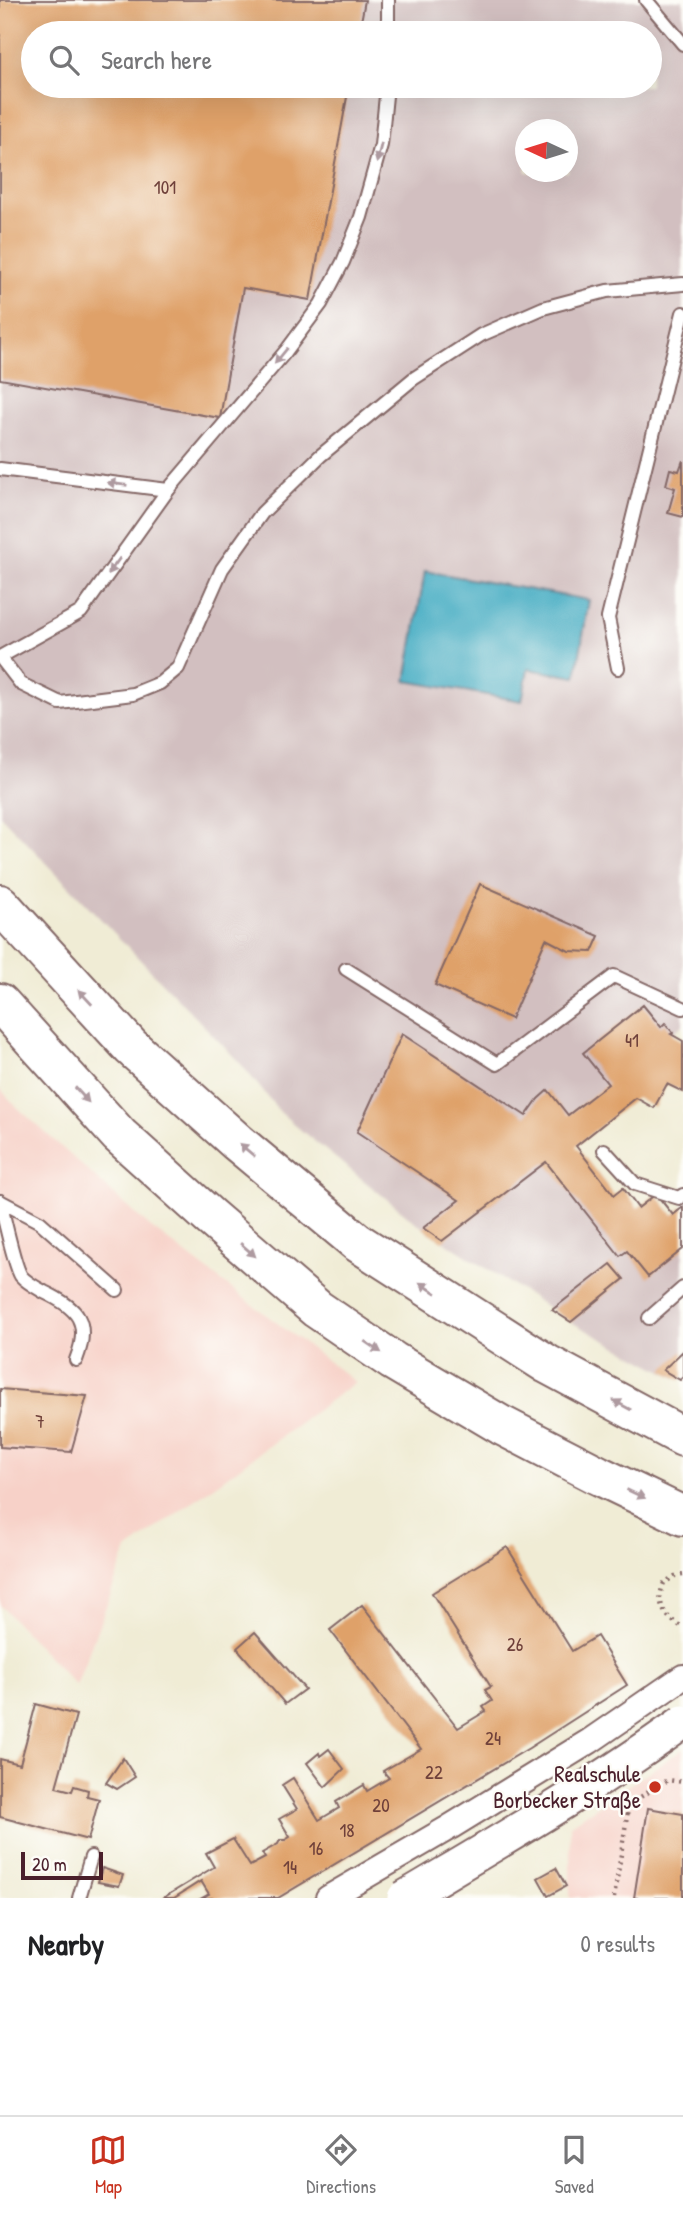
<!DOCTYPE html>
<html lang="en">
<head>
<meta charset="utf-8">
<style>
	body { margin:0; font-family:"Patrick Hand",sans-serif; background:#f2f2f2; color:#202124 }
	.compass { position:absolute; left:515px; top:119px; width:63px; height:63px; border-radius:50%; background:#fff; box-shadow:0 7px 28px #0002; rotate:274deg }
	.scale { position:absolute; left:21px; bottom:18px; width:82px; box-sizing:border-box; padding-left:7px; border:4px solid #4a1f2b; border-top:0; font-size:19px; line-height:24px; white-space:nowrap; color:#4a1f2b; -webkit-text-stroke:5px #fdfcf7; paint-order:stroke }
	.list { margin:0; padding:0; list-style:none }
	h2 { display:flex; justify-content:space-between; align-items:center; height:91px; margin:0; padding:0 28px; font-size:30px }
	h2 small { font-size:23px; font-weight:400; color:#757577 }
	.icon { flex:none; width:38px; height:38px; fill:none; stroke:currentColor; stroke-width:2; stroke-linecap:round; stroke-linejoin:round }
	.map { position:relative; flex:none; width:683px; height:1898px; overflow:hidden }
	.search { position:absolute; background:#fff; box-shadow:0 7px 28px #0002; left:21px; right:21px; top:21px; height:77px; display:flex; align-items:center; gap:18px; box-sizing:border-box; padding:0 24px; border-radius:38px; color:#757577; font-size:26px }
	.sheet { height:217px; background:#fff }
	nav { display:flex; justify-content:space-around; align-items:center; box-sizing:border-box; height:98px; border-top:2px solid #e0e0e0; background:#fff; font-size:19px; color:#757577 }
	nav a { display:grid; justify-items:center; gap:4px }
	nav .on { color:#c8321e }
	.map>svg:first-child { display:block }
	.built { fill:#f7d1c8 }
	.industrial { fill:#d2bfc0; fill-rule:evenodd }
	.water { fill:#42abc2; stroke:#466576; stroke-width:2 }
	.building { fill:#dfa169 }
	.lines { fill:none; stroke-linecap:round; stroke-linejoin:round }
	.service-casing { stroke:#846766; stroke-width:16 }
	.minor-casing { stroke:#846766; stroke-width:28 }
	.motorway-casing { stroke:#846766; stroke-width:42 }
	.path { stroke:#846766; stroke-width:4.5; stroke-dasharray:2 5; stroke-linecap:butt }
	.service { stroke:#fff; stroke-width:12 }
	.minor { stroke:#fff; stroke-width:24 }
	.motorway { stroke:#fff; stroke-width:38 }
	.secondary-bridge-casing { stroke:#846766; stroke-width:37; stroke-linecap:butt }
	.secondary-bridge { stroke:#fff; stroke-width:33 }
	.oneway { fill:#ae9aa0 }
	.poi-dot { fill:#c8321e; stroke:#fdfcf7; stroke-width:2.5 }
	.labels { text-anchor:middle; stroke-width:5; stroke-linejoin:round; paint-order:stroke }
	.number-label { font-size:19px; fill:#6f403a }
	.poi-label { font-size:23px; fill:#4a1f2b; stroke:#fdfcf7; text-anchor:end }
</style>
</head>
<body>
<div class="map">
<svg width="683" height="1898" viewBox="0 0 683 1898">
	<rect width="100%" height="100%" fill="#fdfcf7"/>
	<filter id="ink" filterUnits="userSpaceOnUse"><feTurbulence type="fractalNoise" baseFrequency=".0143" numOctaves="2"/><feDisplacementMap in="SourceGraphic" scale="14" xChannelSelector="R" yChannelSelector="G"/><feConvolveMatrix kernelMatrix="1 2 1 2 8 2 1 2 1" color-interpolation-filters="sRGB"/></filter>
	<filter id="wash" filterUnits="userSpaceOnUse"><feTurbulence type="fractalNoise" baseFrequency=".00686" numOctaves="4" result="noise"/><feDisplacementMap in="SourceGraphic" scale="28" xChannelSelector="R" yChannelSelector="G"/><feGaussianBlur stdDeviation="1.57" result="paint"/><feColorMatrix in="noise" values="0 0 0 0 0 0 0 0 0 0 0 0 0 0 0 0 0 1.4 0 .05"/><feComposite in="paint" operator="in"/></filter>
	<g filter="url(#wash)">
		<rect width="100%" height="100%" fill="#f0ecd5"/>
		<!-- built -->
		<g class="built">
			<path d="M0,1089L17,1107L150,1227L355,1382L127,1550L76,1686L0,1605Z"/>
			<path d="M683,1749V1898H570V1825Z"/>
		</g>
		<!-- industrial -->
		<path class="industrial" d="M0,0H683V1025L539,1137L627,1250L683,1207V1378L680,1380L571,1322L423,1228L303,1132L280,1112L240,1063L0,815ZM33,33H650V86H33ZM526,130H568V172H526Z"/>
		<!-- water -->
		<path class="water" d="M425,571L589,600L576,677L528,669L522,701L406,681Z"/>
		<g id="blocks">
			<!-- building -->
			<g class="building">
				<path d="M0,0H365L359,33H33V86H349L310,300L243,288L220,418L0,379Z"/>
				<path d="M683,460V517L668,513L675,488L666,485L670,469L679,471Z"/>
				<path d="M480,884L599,936L592,952L569,951L546,939L511,1019L435,985Z"/>
				<path d="M643,1005L661,1027L665,1023L673,1033L671,1034L683,1041V1092L667,1084L654,1108L636,1098L576,1146L614,1195L623,1188L638,1208L656,1194L673,1215L683,1207V1249L648,1277L627,1251L620,1256L546,1162L442,1241L423,1228L459,1200L357,1132L402,1034L526,1116L538,1099L548,1090L568,1115L608,1084L583,1053Z"/>
				<path d="M611,1264L624,1279L571,1322L552,1310Z"/>
				<path d="M683,1351V1377L680,1380L663,1370Z"/>
				<path d="M0,1389L87,1396L71,1452L0,1447Z"/>
				<path d="M507,1547L572,1651L597,1636L627,1685L529,1748L278,1898H202L209,1894L201,1881L174,1898H163L214,1867L206,1853L233,1839L250,1866L265,1858L262,1853L278,1844L280,1840H285L290,1837L279,1819L297,1809L282,1785L293,1778L319,1820L339,1808L336,1802L364,1785L367,1791L389,1778L383,1771L421,1749L330,1630L362,1605L458,1728L486,1711L483,1707L492,1701L485,1690L491,1687L432,1593Z"/>
				<path d="M255,1632L305,1689L285,1704L237,1648Z"/>
				<path d="M36,1704L76,1715L56,1787L72,1791L74,1786L88,1790L87,1796L99,1799L88,1840L0,1817V1759L20,1764Z"/>
				<path d="M329,1749L344,1769L325,1787L307,1763L319,1753L320,1756Z"/>
				<path d="M123,1758L135,1777L117,1789L106,1783Z"/>
				<path d="M648,1808L683,1814V1898H634Z"/>
				<path d="M102,1868L123,1875L119,1886L98,1882Z"/>
				<path d="M556,1868L566,1886L548,1896L538,1878Z"/>
			</g>
		</g>
	</g>
	<g filter="url(#ink)">
		<use href="#blocks" fill-opacity="0" stroke="#846766" stroke-width="2"/>
		<g class="lines">
			<!-- service casing -->
			<g class="service-casing">
				<g id="service">
					<path d="M388,0V33"/>
					<path d="M646,0L683,44"/>
					<path d="M0,469L168,490L286,351L321,304L343,262L361,217L381,145L387,86"/>
					<path d="M0,657L21,684L60,703L133,694L160,683L178,668L222,569L262,513L320,456L413,379L481,335L543,308L607,291L683,284"/>
					<path d="M0,657L81,612L168,490"/>
					<path d="M618,668L608,618L683,313"/>
					<path d="M346,969L497,1064L614,976L683,1008"/>
					<path d="M604,1150L635,1184L679,1198L683,1195"/>
					<path d="M0,1201C4,1217 14,1265 21,1276C26,1282 37,1288 44,1292C78,1308 91,1322 76,1360"/>
					<path d="M0,1201L40,1222L117,1290"/>
					<path d="M649,1318L683,1288"/>
					<path d="M79,1898L91,1857"/>
				</g>
			</g>
			<!-- minor casing -->
			<g class="minor-casing">
				<path id="minor" d="M328,1898L450,1827L590,1741L683,1677"/>
			</g>
			<!-- motorway casing -->
			<g class="motorway-casing">
				<g id="motorway">
					<path d="M0,904L131,1047L237,1142L357,1242L547,1364L683,1437"/>
					<path d="M0,1003L119,1135L209,1216L317,1309L393,1361L501,1425L598,1475L683,1516"/>
				</g>
			</g>
			<!-- path -->
			<g class="path">
				<path d="M683,1575L675,1576L664,1583C655,1602 664,1618 683,1627"/>
				<path d="M629,1804L668,1780L683,1782"/>
				<path d="M614,1898L629,1804L625,1798"/>
			</g>
			<!-- service -->
			<use href="#service" class="service"/>
			<!-- minor -->
			<use href="#minor" class="minor"/>
			<!-- motorway -->
			<use href="#motorway" class="motorway"/>
			<!-- secondary-bridge casing -->
			<g class="secondary-bridge-casing">
				<path id="secondary-bridge" d="M404,1898C498,1842 594,1787 683,1722"/>
			</g>
			<!-- secondary-bridge -->
			<use href="#secondary-bridge" class="secondary-bridge"/>
		</g>
		<!-- one-way arrows -->
		<defs><path id="oneway-solid" d="M-6-.8H1V-3.2L6.5 0L1 3.2V.8H-6Z" transform="scale(1.75)"/></defs>
		<g class="oneway">
			<use href="#oneway-solid" transform="translate(379 153) rotate(104)"/>
			<use href="#oneway-solid" transform="translate(281 356) rotate(129)"/>
			<use href="#oneway-solid" transform="translate(117 484) rotate(-173)"/>
			<use href="#oneway-solid" transform="translate(114 566) rotate(126)"/>
			<use href="#oneway-solid" transform="translate(85 997) rotate(-133)"/>
			<use href="#oneway-solid" transform="translate(82 1095) rotate(48)"/>
			<use href="#oneway-solid" transform="translate(247 1150) rotate(-140)"/>
			<use href="#oneway-solid" transform="translate(248 1250) rotate(41)"/>
			<use href="#oneway-solid" transform="translate(428 1288) rotate(-147)"/>
			<use href="#oneway-solid" transform="translate(373 1347) rotate(34)"/>
			<use href="#oneway-solid" transform="translate(622 1405) rotate(-151)"/>
			<use href="#oneway-solid" transform="translate(636 1494) rotate(25)"/>
		</g>
	</g>
	<!-- markers -->
	<circle class="poi-dot" cx="655" cy="1787" r="7"/>
	<g class="labels">
		<!-- number labels -->
		<g class="number-label">
			<text x="165" y="194">101</text>
			<text x="632" y="1047">41</text>
			<text x="40" y="1428">7</text>
			<text x="515" y="1651">26</text>
			<text x="493" y="1745">24</text>
			<text x="434" y="1779">22</text>
			<text x="381" y="1812">20</text>
			<text x="347" y="1837">18</text>
			<text x="316" y="1855">16</text>
			<text x="290" y="1874">14</text>
		</g>
		<!-- poi labels -->
		<g class="poi-label">
			<text x="641" y="1782">Realschule<tspan x="641" dy="26">Borbecker Straße</tspan></text>
		</g>
	</g>
</svg>
<svg class="compass" viewBox="-18 -18 36 36"><path d="M0-13l5 13h-10z" fill="#e53935"/><path d="M0 13l5-13h-10z" fill="#757577"/></svg>
<div class="scale">20 m</div>
<div class="search"><svg class="icon" aria-label="search" viewBox="0 0 24 24"><circle cx="10" cy="10" r="6"/><path d="M15 15l6 6"/></svg>Search here</div>
</div>
<section class="sheet">
<h2>Nearby<small>0 results</small></h2>
<ul class="list">
</ul>
</section>
<nav>
<a class="on"><svg class="icon" aria-label="map" viewBox="0 0 24 24"><path d="M3 6l6-2 6 2 6-2v14l-6 2-6-2-6 2zM9 4v14M15 6v14"/></svg>Map</a>
<a><svg class="icon" aria-label="directions" viewBox="0 0 24 24"><path d="M12 3l9 9-9 9-9-9zM9 14v-3h6M13 9l2 2-2 2"/></svg>Directions</a>
<a><svg class="icon" aria-label="saved" viewBox="0 0 24 24"><path d="M7 4h10v16l-5-4-5 4z"/></svg>Saved</a>
</nav>
</body>
</html>
